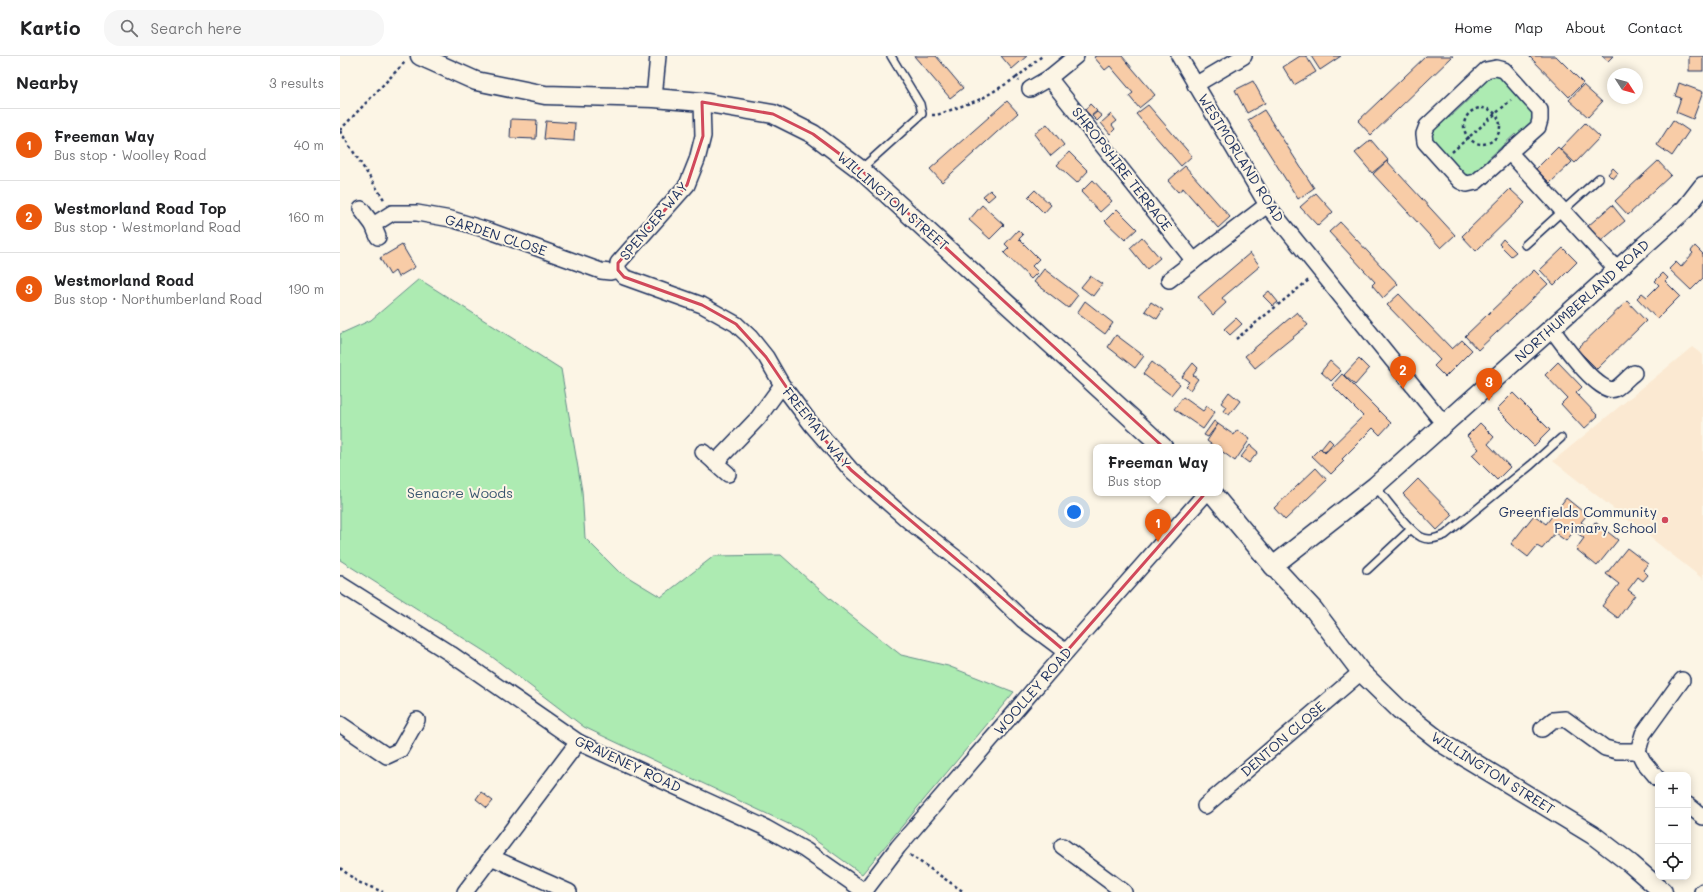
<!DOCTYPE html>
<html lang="en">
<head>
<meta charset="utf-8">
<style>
	body { margin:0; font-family:Mali,sans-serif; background:#f6f6f6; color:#202124 }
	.controls { position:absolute; right:12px; bottom:12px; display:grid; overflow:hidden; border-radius:8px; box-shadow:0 2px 10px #0003 }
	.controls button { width:36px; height:36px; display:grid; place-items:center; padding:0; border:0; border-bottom:1px solid #e0e0e0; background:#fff; color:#202124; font:20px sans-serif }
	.compass { position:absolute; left:1267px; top:12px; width:36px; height:36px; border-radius:50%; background:#fff; box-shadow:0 2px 10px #0003; rotate:126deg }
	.you { position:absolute; left:734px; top:456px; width:14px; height:14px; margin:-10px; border:3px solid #fff; border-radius:50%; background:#1a73e8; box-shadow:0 0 0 6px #1a73e833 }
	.badge { display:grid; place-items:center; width:26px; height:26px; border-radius:50%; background:#ea580c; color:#fff; font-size:13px; font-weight:700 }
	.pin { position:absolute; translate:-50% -33px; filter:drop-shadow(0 1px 2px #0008) }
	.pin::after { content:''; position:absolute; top:21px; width:14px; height:12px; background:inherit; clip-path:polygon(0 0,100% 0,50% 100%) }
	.popup { position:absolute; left:753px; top:388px; width:130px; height:52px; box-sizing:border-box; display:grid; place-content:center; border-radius:8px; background:#fff; filter:drop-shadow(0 1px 3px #0005); font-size:13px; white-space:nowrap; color:#757577 }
	.popup b { font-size:15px; color:#202124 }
	.popup::after { content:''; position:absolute; left:50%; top:100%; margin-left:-8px; border:8px solid transparent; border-top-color:#fff }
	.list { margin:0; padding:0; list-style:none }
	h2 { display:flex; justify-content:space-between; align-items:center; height:52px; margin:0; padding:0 16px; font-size:17px }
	h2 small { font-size:13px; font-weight:400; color:#757577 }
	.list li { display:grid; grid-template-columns:26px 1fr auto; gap:12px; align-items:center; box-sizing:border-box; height:72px; padding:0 16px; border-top:1px solid #e0e0e0 }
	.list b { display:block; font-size:15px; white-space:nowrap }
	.list p { margin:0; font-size:13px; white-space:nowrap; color:#757577 }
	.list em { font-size:13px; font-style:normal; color:#757577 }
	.icon { flex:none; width:22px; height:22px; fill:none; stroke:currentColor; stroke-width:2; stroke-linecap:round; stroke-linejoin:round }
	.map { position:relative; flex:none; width:1363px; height:836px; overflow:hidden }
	header { display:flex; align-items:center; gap:24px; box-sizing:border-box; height:56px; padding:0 20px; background:#fff; border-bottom:1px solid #e0e0e0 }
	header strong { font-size:19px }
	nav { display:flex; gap:22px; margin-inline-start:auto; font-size:14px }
	.search { width:280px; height:36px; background:#f6f6f6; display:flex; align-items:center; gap:10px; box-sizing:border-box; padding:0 14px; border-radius:16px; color:#757577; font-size:15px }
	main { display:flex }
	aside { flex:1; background:#fff }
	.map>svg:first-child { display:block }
	.built { fill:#fbe9d2 }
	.green { fill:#adebb2; stroke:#648d88 }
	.building { fill:#f8cca7; stroke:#1b2f5e }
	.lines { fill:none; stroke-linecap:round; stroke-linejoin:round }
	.service-casing { stroke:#1b2f5e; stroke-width:10 }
	.minor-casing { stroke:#1b2f5e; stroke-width:18 }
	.tertiary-casing { stroke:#1b2f5e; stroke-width:21 }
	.path { stroke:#1b2f5e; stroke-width:2.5; stroke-dasharray:3 3; stroke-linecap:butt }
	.service { stroke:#fcf5e5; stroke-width:7 }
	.minor { stroke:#fcf5e5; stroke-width:15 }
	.tertiary { stroke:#fcf5e5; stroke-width:18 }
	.marked { fill:none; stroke:#d1495b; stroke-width:3; stroke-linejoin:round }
	.poi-dot { fill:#d1495b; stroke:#fcf5e5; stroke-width:1.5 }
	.labels { text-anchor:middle; stroke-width:4; stroke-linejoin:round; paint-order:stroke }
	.street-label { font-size:14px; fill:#1b2f5e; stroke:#fcf5e5 }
	.park-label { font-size:14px; fill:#38556f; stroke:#fcf5e5 }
	.poi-label { font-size:14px; fill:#1b2f5e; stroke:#fcf5e5; text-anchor:end }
</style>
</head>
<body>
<header>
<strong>Kartio</strong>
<div class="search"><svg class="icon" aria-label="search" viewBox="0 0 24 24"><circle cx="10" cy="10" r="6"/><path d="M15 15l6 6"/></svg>Search here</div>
<nav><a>Home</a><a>Map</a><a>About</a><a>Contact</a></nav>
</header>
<main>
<aside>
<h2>Nearby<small>3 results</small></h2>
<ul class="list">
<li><span class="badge">1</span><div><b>Freeman Way</b><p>Bus stop · Woolley Road</p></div><em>40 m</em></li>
<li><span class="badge">2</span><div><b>Westmorland Road Top</b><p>Bus stop · Westmorland Road</p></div><em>160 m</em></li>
<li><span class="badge">3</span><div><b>Westmorland Road</b><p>Bus stop · Northumberland Road</p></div><em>190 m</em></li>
</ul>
</aside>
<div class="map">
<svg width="1363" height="836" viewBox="0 0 1363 836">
	<rect width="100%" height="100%" fill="#fcf5e5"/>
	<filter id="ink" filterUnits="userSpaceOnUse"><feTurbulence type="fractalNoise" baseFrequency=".025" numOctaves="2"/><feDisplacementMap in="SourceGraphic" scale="8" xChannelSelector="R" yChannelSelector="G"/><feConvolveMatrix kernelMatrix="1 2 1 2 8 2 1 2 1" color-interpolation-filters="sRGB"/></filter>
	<g filter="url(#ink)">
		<!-- built -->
		<path class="built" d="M1352,291L1363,299V523L1213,405Z"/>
		<!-- green -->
		<g class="green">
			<path d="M1155,20H1159L1173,33L1172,35L1179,43L1181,41L1194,56L1193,67L1178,81L1175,78L1147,104L1149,106C1128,124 1129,125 1110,104L1112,103L1106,97L1104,98L1092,82L1093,73L1107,60L1109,62L1138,35L1137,33L1150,21Z"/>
			<path d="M79,223L221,313L242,435L245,482L278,515L321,541L374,500L441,499L490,543L561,599L608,610L674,636L522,818L461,774L244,671L147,597L0,504V278L31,264Z"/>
		</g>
		<!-- building -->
		<g class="building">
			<path d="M574,0H596L623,32L610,42Z"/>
			<path d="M661,0H687L672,13Z"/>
			<path d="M756,0H782L815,39L799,52L789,40L793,37L770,10L765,14L754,1Z"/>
			<path d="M960,0H966L976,16L954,29L943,11Z"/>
			<path d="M971,0H1001L980,14Z"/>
			<path d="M1086,0H1113L1031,79L1018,65Z"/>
			<path d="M1189,0H1216L1243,27L1229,41Z"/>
			<path d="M1262,0H1273L1268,5Z"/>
			<rect x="1349" y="0" width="14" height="15"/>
			<path d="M913,25L925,47L907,57L895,34Z"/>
			<path d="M1339,27L1363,36L1353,63L1336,56L1341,42L1335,40Z"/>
			<path d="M1243,29L1262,46L1248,61L1229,44Z"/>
			<path d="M667,45L678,57L602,126L590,113Z"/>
			<path d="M750,48L757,55L751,60L745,54Z"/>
			<path d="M808,49L852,100L841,110L796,58Z"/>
			<path d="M924,54L974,132L958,143L908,64Z"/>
			<path d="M757,56L762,60L757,65L752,60Z"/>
			<path d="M771,58L777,65L772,69L775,73L770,78L761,67Z"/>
			<path d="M171,63L197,64L196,83L170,82Z"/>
			<path d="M1333,64L1349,75L1332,100L1317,89Z"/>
			<path d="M206,65L235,67L234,85L204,83Z"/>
			<path d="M1245,67L1260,81L1235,107L1220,93Z"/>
			<path d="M707,68L724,89L711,100L694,78Z"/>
			<path d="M1031,84L1048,104L1032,117L1015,97Z"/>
			<path d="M1218,91L1232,106L1210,127L1196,113Z"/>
			<path d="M729,96L748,115L737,127L717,109Z"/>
			<path d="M1047,105L1115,179L1101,192L1033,118Z"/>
			<path d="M1318,105L1331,119L1288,159L1275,145Z"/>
			<path d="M845,110L890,161L878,172L843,132L838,136L828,125Z"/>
			<path d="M1273,112L1278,117L1273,123L1268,118Z"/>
			<path d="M753,124L772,145L760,156L741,136Z"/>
			<path d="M1170,133L1185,147L1136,195L1122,180Z"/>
			<path d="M650,134L655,139L648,145L643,140Z"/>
			<path d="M695,134L711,149L704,157L688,141Z"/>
			<path d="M976,137L993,156L978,170L960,151Z"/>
			<path d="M642,149L664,169L650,183L629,164Z"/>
			<path d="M1272,149L1285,165L1261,185L1248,170Z"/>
			<path d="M777,153L797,173L785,184L765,165Z"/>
			<path d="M1000,166L1058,228L1043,242L1032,229L1035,226L989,176Z"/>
			<path d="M678,174L683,179L679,183L699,203L692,210L698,216L691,223L664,197L669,192L665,188Z"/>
			<path d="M802,181L820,202L807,213L790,192Z"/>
			<path d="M1163,183L1176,196L1171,200L1159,188Z"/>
			<path d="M62,189L75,211L58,221L55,215L50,219L40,202Z"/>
			<path d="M1355,190L1363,198V222L1351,234L1329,213L1336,206L1341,211L1353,197L1351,195Z"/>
			<path d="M1223,192L1237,206L1214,229L1200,214Z"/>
			<path d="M910,197L920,210L882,242L886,247L873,259L858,241Z"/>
			<path d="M704,213L738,239L728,252L694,226Z"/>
			<path d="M1194,214L1208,228L1138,294L1125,280Z"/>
			<path d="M1323,217L1328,222L1325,225L1340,240L1317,263L1297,242L1302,237L1307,241L1319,229L1315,225Z"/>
			<path d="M750,220L762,228L753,240L741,231Z"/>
			<path d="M929,235L938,246L933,250L923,240Z"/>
			<path d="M1059,238L1112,293L1122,284L1132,294L1105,321L1094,310L1100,304L1047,249Z"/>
			<path d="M745,245L773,267L765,278L737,257Z"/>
			<path d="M1287,245L1306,265L1257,313L1237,293Z"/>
			<path d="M811,246L823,254L817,263L805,255Z"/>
			<path d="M957,256L968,269L915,312L905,300Z"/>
			<path d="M896,262L902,268L890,279L884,273Z"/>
			<path d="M776,279L804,300L795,312L768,291Z"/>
			<path d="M1019,303L1029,313L1015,329L1004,319Z"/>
			<path d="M990,305L1001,315L991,325L981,316Z"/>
			<path d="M812,306L840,328L831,339L803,318Z"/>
			<path d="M1218,306L1242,331L1236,337L1258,360L1244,373L1221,348L1227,342L1205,319Z"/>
			<path d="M853,307L858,312L853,319L858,323L850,334L845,330L849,326L842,321Z"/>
			<path d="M1002,318L1051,367L1040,379L1033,372L1002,403L1004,405L991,418L972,400L980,392L985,397L1023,360L992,329Z"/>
			<path d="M889,336L900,345L889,359L883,355L886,351L881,347Z"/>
			<path d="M1173,337L1210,374L1194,390L1157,353Z"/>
			<path d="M843,341L863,355L867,350L875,356L863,373L834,353Z"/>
			<path d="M874,365L878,368L868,381L864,379Z"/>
			<path d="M1140,367L1154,381L1148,388L1170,411L1157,424L1132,399L1139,393L1127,380Z"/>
			<path d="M878,368L894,379L897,374L910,383L895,405L880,394V391H875L867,385Z"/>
			<path d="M989,383L993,387L985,396L981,393Z"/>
			<path d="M910,389L918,396L909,407L901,401Z"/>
			<path d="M976,412L987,424L945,464L934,452Z"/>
			<path d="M1078,423L1113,459L1097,474L1063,438Z"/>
			<path d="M1226,442L1247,459L1241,466L1250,473L1255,466L1278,484L1257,510L1236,493L1244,482L1234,475L1226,485L1215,477L1202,493L1197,490L1188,501L1171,488L1194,459L1206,468Z"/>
			<path d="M1287,492L1308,508L1303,514L1308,519L1303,525L1298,521L1288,534L1295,539L1278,562L1262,550L1279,528L1266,518Z"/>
			<path d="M141,736L153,745L147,752L136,743Z"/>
		</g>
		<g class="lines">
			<!-- service casing -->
			<g class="service-casing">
				<g id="service">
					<path d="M521,113L582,58L580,48L551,0"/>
					<path d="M1185,189L1259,122"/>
					<path d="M1035,430C1046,443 1067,473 1081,481C1089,485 1097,482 1105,479L1191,409L1221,382"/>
					<path d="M1027,514L1071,473"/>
				</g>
			</g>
			<!-- minor casing -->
			<g class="minor-casing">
				<g id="minor">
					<path d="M839,0L927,149L1104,368"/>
					<path d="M1156,12L1164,14L1200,54V64L1198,71L1136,126L1127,128L1120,125L1085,86L1084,78L1087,70L1146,14Z"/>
					<path d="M709,22L854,205"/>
					<path d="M855,29L904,0"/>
					<path d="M690,33L709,22L736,0"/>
					<path d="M314,42L318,0"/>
					<path d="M1169,96L1276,213"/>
					<path d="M21,153L33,169L38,181"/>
					<path d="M33,169L52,157H77L111,163L150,175L261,215L270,216L278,214"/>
					<path d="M278,214L284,221L362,249L396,268L410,281L426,301L442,329L472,369L511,414L570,466L629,512L683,564L726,596"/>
					<path d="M278,214V207L347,129L357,104L363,80L362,46"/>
					<path d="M829,224L927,149"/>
					<path d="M1211,272C1220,284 1259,340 1275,333C1281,330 1288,321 1294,317"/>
					<path d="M363,396L388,418"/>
					<path d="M375,407L418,362L442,329"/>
					<path d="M0,528L111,598L238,686L426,772L465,794L524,835"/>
					<path d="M0,668L47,700L60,694L77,664"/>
					<path d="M1202,673L1213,664L1225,663L1265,692L1277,695H1298L1303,705L1318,723"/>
					<path d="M1298,695L1303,678L1342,624"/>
					<path d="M1348,749L1363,761"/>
					<path d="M865,750L1021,616"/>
					<path d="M722,790L784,836"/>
					<path d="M151,801L229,836"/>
					<path d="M125,836L238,686"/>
					<path d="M524,836L558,791L726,596L866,437"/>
					<path d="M1362,836L1363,835"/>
				</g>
			</g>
			<!-- tertiary casing -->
			<g class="tertiary-casing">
				<g id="tertiary">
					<path d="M80,0L136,25L205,39L314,42L362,46L433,58L473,78L521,114L823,391"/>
					<path d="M872,437L933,510L974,554L1021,616L1060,654L1105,689L1253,779L1291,808L1323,836"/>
					<path d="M933,510L1035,430L1345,153L1363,130"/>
				</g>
			</g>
			<!-- path -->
			<g class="path">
				<path d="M676,22L702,0"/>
				<circle cx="1142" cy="70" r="18"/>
				<path d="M592,59H597L641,43L676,22L679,25"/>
				<path d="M0,74L66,5"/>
				<path d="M0,75L45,145"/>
				<path d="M1112,96L1171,44"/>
				<path d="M896,283L970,223"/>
				<path d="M570,799L624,836"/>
				<path d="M0,812L18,826L43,836"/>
			</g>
			<!-- service -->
			<use href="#service" class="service"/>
			<!-- minor -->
			<use href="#minor" class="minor"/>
			<!-- tertiary -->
			<use href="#tertiary" class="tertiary"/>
		</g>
	</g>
	<!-- marked area -->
	<path class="marked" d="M362,46L433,58L473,78L521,114L869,433L726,596L511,414L472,369L426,301L396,268L362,249L284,221L278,214V207L347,129L363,80Z"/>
	<!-- markers -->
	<circle class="poi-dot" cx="1325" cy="464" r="4"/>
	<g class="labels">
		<!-- street labels -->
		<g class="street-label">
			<text transform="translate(901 102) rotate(58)" y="5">WESTMORLAND ROAD</text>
			<text transform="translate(782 113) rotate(52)" y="5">SHROPSHIRE TERRACE</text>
			<text transform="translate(553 145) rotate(41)" y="5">WILLINGTON STREET</text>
			<text transform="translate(314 165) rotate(-50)" y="5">SPENCER WAY</text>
			<text transform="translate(156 179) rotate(18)" y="5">GARDEN CLOSE</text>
			<text transform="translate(1242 245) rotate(-42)" y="5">NORTHUMBERLAND ROAD</text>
			<text transform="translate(477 372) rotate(51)" y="5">FREEMAN WAY</text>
			<text transform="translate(693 635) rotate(-49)" y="5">WOOLLEY ROAD</text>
			<text transform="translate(943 683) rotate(-41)" y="5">DENTON CLOSE</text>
			<text transform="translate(288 708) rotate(25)" y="5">GRAVENEY ROAD</text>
			<text transform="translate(1153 717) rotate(32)" y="5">WILLINGTON STREET</text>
		</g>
		<!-- park labels -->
		<g class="park-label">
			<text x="120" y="442">Senacre Woods</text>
		</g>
		<!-- poi labels -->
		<g class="poi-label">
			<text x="1317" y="461">Greenfields Community<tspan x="1317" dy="16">Primary School</tspan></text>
		</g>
	</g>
</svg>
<div class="controls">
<button>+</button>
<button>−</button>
<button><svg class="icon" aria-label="locate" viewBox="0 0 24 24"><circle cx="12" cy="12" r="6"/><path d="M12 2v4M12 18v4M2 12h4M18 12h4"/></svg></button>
</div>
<svg class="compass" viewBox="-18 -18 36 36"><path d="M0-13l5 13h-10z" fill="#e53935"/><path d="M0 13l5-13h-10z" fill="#757577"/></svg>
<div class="you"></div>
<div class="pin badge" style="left:818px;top:486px">1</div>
<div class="popup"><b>Freeman Way</b>Bus stop</div>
<div class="pin badge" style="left:1063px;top:333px">2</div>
<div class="pin badge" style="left:1149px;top:345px">3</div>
</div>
</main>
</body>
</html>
